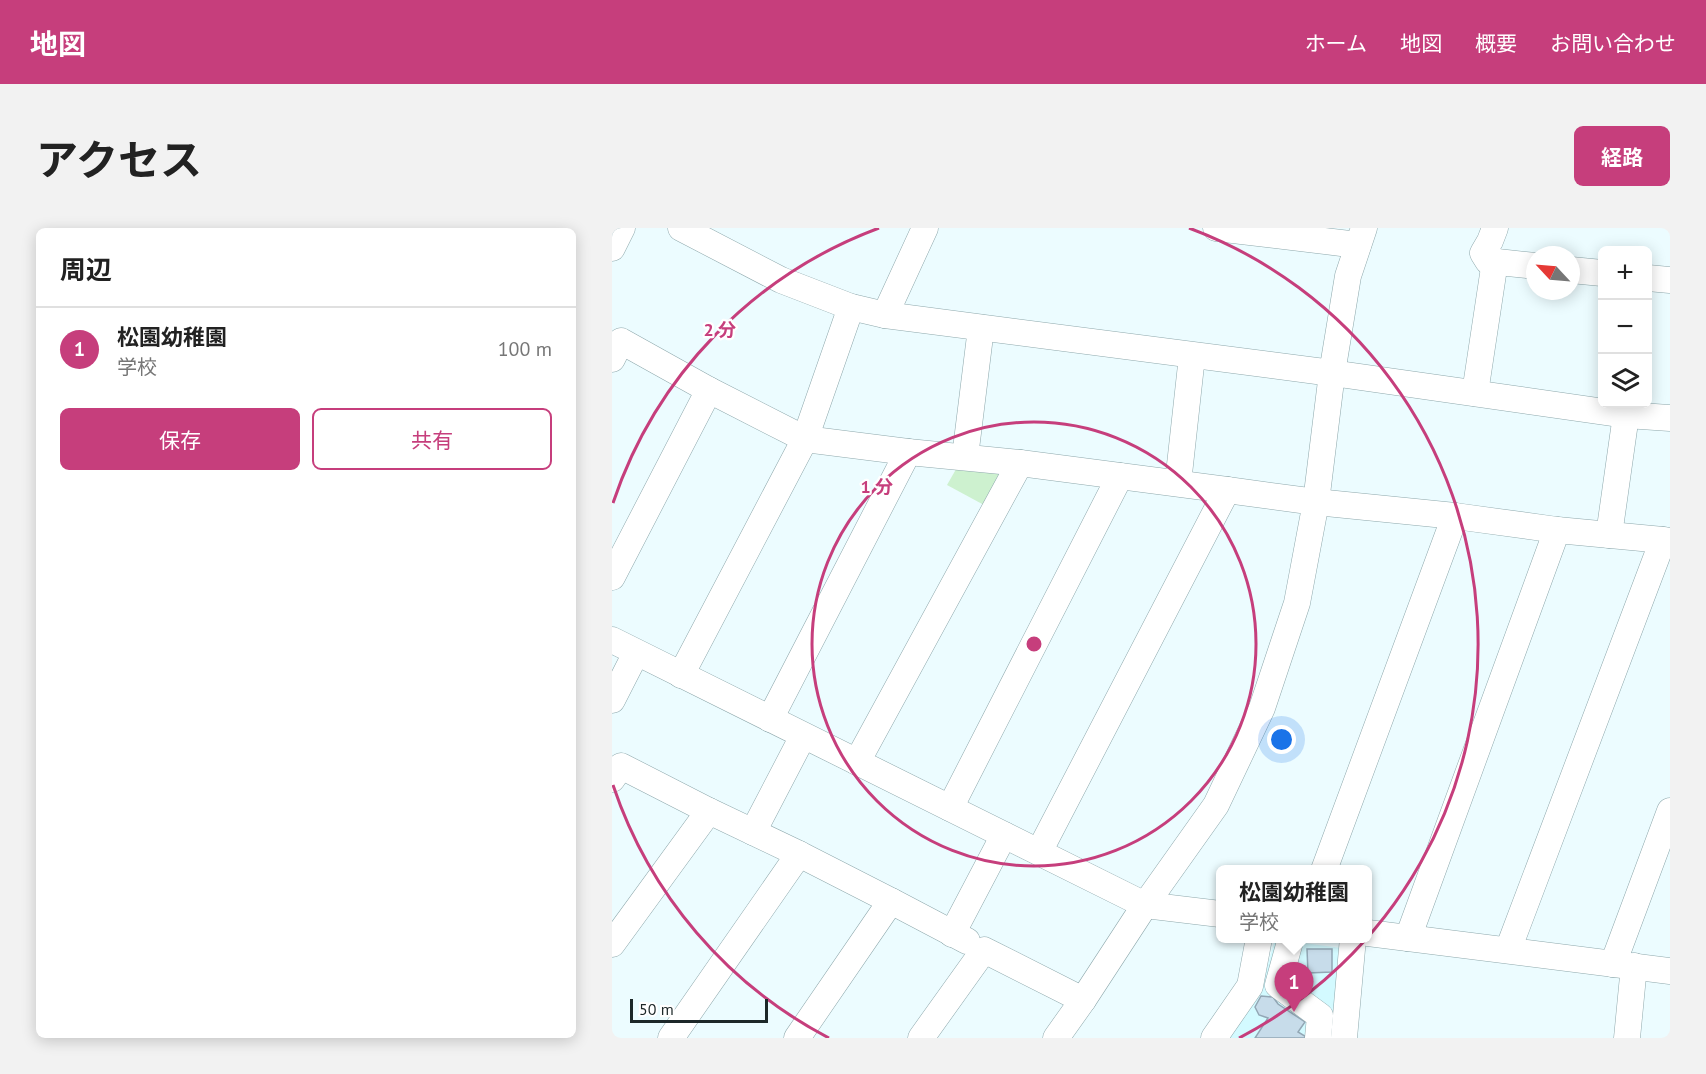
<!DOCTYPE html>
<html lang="ja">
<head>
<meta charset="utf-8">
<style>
	body { margin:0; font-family:"PT Sans","Noto Sans JP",sans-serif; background:#f2f2f2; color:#222 }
	.controls { position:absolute; right:18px; top:18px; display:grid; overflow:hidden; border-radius:9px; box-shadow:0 3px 15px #0003 }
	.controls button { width:54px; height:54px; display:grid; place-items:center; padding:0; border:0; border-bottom:2px solid #e0e0e0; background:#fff; color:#222; font:30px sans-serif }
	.compass { position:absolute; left:914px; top:18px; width:54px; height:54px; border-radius:50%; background:#fff; box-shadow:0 3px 15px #0003; rotate:296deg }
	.scale { position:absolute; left:18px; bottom:15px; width:138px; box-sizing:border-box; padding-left:6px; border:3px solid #1d2829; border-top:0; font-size:16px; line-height:21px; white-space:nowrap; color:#1d2829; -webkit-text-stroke:4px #fff; paint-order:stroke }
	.you { position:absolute; left:670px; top:512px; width:21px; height:21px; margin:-15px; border:4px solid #fff; border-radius:50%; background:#1a73e8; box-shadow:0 0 0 9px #1a73e833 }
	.badge { display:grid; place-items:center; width:39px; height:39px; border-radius:50%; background:#c63e7c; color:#fff; font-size:20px; font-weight:700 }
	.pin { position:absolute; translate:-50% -50px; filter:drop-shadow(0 2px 3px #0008) }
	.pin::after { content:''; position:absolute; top:32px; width:21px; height:18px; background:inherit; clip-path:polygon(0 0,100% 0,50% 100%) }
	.popup { position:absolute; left:604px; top:637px; width:156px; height:78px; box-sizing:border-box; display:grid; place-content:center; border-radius:9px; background:#fff; filter:drop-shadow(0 2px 4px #0005); font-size:20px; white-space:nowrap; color:#767676 }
	.popup b { font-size:22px; color:#222 }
	.popup::after { content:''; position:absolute; left:50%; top:100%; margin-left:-12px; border:12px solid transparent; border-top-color:#fff }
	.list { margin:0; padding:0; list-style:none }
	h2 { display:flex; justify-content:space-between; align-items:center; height:78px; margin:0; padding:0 24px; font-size:26px }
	h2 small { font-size:20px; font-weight:400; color:#767676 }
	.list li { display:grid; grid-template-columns:39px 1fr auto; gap:18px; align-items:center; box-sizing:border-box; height:84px; padding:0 24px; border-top:2px solid #e0e0e0 }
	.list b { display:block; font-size:22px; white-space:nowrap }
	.list p { margin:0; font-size:20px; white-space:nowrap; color:#767676 }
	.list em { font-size:20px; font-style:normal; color:#767676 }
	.actions { display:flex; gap:12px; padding:18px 24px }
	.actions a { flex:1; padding:14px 0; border:2px solid #c63e7c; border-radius:9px; text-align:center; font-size:21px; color:#c63e7c }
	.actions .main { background:#c63e7c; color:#fff }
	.icon { flex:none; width:33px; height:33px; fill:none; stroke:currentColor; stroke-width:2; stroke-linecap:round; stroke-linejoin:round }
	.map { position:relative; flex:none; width:1058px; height:810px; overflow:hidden; border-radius:9px }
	header { display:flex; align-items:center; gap:36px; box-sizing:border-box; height:84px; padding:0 30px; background:#c63e7c; color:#fff }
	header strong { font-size:28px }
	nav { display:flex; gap:33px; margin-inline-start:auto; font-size:21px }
	.intro { display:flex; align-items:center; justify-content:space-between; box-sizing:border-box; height:144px; padding:0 36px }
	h1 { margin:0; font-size:42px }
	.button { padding:15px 27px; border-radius:9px; background:#c63e7c; color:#fff; font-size:21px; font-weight:700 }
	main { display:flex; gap:36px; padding:0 36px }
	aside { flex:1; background:#fff; border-radius:9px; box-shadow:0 3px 15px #0003 }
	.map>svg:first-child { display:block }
	.built { fill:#d3faff }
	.green { fill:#cdf1cf }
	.building { fill:#c7dcea; stroke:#93a7b5; stroke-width:1.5 }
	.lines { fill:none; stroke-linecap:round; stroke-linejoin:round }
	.minor-casing { stroke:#8ea8ac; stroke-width:27 }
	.minor { stroke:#fff; stroke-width:26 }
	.ring { fill:none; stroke:#c63e7c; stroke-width:3 }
	.centre { fill:#c63e7c; stroke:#fff; stroke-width:3 }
	.ring-label { font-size:18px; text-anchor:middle; font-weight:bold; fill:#c63e7c; stroke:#fff; stroke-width:4.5; stroke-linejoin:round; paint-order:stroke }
</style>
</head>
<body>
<header>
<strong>地図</strong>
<nav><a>ホーム</a><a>地図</a><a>概要</a><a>お問い合わせ</a></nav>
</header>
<div class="intro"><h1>アクセス</h1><a class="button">経路</a></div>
<main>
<aside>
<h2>周辺<small></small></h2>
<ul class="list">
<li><span class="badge">1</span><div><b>松園幼稚園</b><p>学校</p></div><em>100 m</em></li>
</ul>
<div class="actions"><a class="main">保存</a><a>共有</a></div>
</aside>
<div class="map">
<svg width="1058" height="810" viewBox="0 0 1058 810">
	<rect width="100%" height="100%" fill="#ecfcff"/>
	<!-- built -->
	<path class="built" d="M663,711L736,721L728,810H616L650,758Z"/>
	<!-- green -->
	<path class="green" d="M347,236L390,240L372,277L335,257Z"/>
	<!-- building -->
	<g class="building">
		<path d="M695,721H720V744L696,745Z"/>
		<path d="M649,768L661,769L666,776L693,794L686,804L696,810H643L656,790L647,787L643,779Z"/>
	</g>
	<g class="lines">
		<!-- minor casing -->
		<g class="minor-casing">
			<g id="minor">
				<path d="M69,0L169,52L239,79L273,87L720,145L736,48L752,0"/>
				<path d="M604,0L746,17"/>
				<path d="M883,0L878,13L871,25L876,33L923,38"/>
				<path d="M0,20L10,0"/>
				<path d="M959,42L990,45"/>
				<path d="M1036,50L1058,52"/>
				<path d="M273,87L313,0"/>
				<path d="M0,131L9,113L97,162L0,349"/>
				<path d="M97,162L193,211L239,79"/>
				<path d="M863,165L883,33"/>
				<path d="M296,224L408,235"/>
				<path d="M353,229L369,100"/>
				<path d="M566,255L580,128"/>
				<path d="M945,302L1051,312"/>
				<path d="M997,307L1014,187"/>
				<path d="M0,412L533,677L608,686"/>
				<path d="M69,447L193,211L296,224L158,491"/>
				<path d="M0,472L24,425"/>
				<path d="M245,534L408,235L615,262"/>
				<path d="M0,551L9,538L97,583L0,716"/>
				<path d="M338,580L508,248"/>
				<path d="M97,583L187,626"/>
				<path d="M141,604L191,508"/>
				<path d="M427,624L615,262L704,274L843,288"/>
				<path d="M712,642L843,288L945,302L796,710"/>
				<path d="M279,673L355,713"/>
				<path d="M756,705L1058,743"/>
				<path d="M340,706L392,607"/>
				<path d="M679,710L666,757L708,788L706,810"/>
				<path d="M896,722L1051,312L1058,313"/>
				<path d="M1001,736L1058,583"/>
				<path d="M59,810L187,626L279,673L185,810"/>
				<path d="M309,810L372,722L471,772"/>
				<path d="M444,810L471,772L533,677L604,577L650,480L685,375L704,274L720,145L1014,187L1058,190"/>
				<path d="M602,810L638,758L647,710"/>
				<path d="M732,810L741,710"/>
				<path d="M1015,810L1022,738"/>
			</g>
		</g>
		<!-- minor -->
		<use href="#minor" class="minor"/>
	</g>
	<!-- distance rings -->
	<g class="ring">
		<circle cx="422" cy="416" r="222"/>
		<path d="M217 810A444 444 0 0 1 1 557M1 275A444 444 0 0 1 267 0M577 0A444 444 0 0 1 627 810"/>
	</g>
	<circle cx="422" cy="416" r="9" class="centre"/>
	<g class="ring-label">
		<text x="108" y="108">2 分</text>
		<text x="265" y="265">1 分</text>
	</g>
</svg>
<div class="controls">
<button>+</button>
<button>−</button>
<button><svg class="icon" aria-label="layers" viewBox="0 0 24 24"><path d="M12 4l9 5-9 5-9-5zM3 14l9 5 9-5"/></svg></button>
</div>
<svg class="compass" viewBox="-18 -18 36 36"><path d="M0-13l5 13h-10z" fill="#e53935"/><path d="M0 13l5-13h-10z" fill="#767676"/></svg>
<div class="scale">50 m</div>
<div class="you"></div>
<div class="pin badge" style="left:682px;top:784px">1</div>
<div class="popup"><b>松園幼稚園</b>学校</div>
</div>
</main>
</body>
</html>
